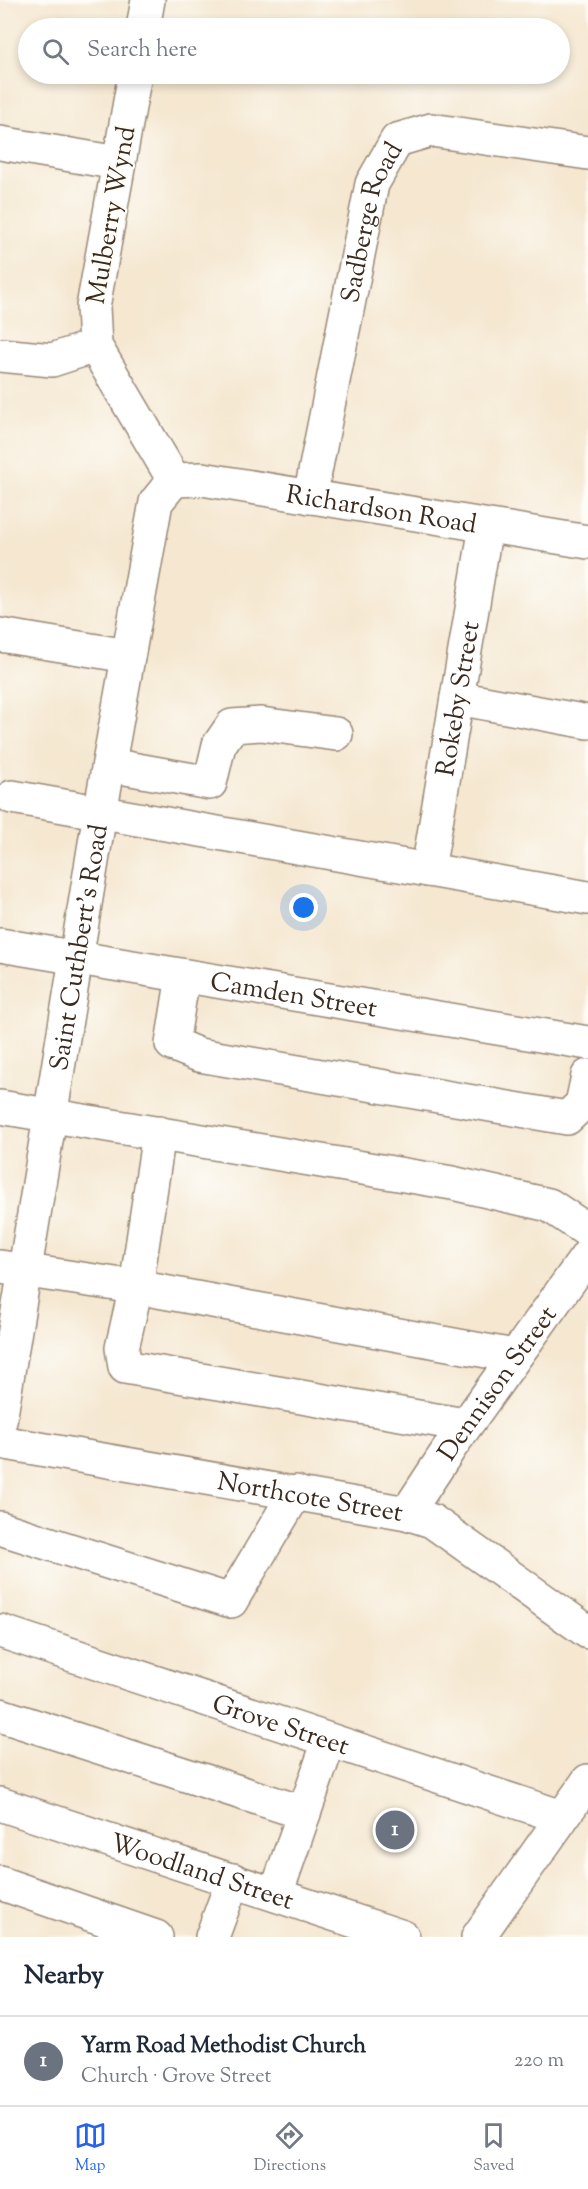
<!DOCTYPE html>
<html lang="en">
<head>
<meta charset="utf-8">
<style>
	body { margin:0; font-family:"Sorts Mill Goudy",serif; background:#f2f2f3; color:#1f2937 }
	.you { position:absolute; left:304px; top:908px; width:21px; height:21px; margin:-15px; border:4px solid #fff; border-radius:50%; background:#1a73e8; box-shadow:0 0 0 9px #1a73e833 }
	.badge { display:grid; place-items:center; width:39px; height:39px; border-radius:50%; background:#2563eb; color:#fff; font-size:20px; font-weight:700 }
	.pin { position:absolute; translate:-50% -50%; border:3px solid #fff; box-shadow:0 2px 6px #0006 }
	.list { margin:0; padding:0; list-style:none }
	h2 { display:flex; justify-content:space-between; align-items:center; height:78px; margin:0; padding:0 24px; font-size:26px }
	h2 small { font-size:20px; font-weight:400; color:#747a83 }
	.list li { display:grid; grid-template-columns:39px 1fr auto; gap:18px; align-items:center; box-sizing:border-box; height:90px; padding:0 24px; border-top:2px solid #e0e1e3 }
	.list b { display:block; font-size:22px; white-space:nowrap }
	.list p { margin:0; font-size:20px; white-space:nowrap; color:#747a83 }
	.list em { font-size:20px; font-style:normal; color:#747a83 }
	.icon { flex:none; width:33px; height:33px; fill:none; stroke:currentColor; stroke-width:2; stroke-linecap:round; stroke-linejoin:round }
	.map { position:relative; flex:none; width:588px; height:1937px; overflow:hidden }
	.search { position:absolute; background:#fff; box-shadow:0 3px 9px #0003; left:18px; right:18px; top:18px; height:66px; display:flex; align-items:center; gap:15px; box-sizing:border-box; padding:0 21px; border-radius:33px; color:#747a83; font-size:22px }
	.sheet { height:168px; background:#fff }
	nav { display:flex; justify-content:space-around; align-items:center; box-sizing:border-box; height:84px; border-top:2px solid #e0e1e3; background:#fff; font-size:16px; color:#747a83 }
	nav a { display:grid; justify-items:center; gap:3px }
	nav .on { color:#2563eb }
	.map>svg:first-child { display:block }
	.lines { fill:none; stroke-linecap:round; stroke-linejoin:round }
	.minor-casing { stroke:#988877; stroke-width:36 }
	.minor { stroke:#fff; stroke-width:33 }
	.labels { text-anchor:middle; stroke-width:4.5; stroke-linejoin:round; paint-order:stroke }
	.street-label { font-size:26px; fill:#3b2a1e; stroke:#fdfcf7 }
</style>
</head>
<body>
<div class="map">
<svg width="588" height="1937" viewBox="0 0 588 1937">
	<rect width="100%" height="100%" fill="#fdfcf7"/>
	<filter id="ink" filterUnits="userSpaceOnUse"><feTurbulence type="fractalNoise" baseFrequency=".0167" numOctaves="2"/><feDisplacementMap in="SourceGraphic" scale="12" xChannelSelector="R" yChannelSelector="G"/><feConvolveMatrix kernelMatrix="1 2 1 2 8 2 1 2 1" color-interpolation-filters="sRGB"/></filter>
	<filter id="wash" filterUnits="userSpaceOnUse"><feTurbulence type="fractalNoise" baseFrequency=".008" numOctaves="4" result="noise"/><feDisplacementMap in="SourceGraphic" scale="24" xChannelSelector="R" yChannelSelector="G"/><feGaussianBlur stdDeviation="1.35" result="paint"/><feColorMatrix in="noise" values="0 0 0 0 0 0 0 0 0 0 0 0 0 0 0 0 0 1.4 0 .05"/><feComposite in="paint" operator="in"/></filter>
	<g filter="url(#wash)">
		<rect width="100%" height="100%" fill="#f5e7d0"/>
	</g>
	<g filter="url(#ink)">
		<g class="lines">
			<!-- minor casing -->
			<g class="minor-casing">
				<g id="minor">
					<path d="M143,28L148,0"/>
					<path d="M135,74L93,307L95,346L174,480"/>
					<path d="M0,143L118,163"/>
					<path d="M0,355L52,360L95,346"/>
					<path id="s1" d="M174,480L202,479L588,542"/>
					<path id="s2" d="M310,497L372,184L397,140L431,130L588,153"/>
					<path d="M0,635L128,656"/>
					<path d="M457,698L588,722"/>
					<path d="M109,765L210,783L219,745L232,726L261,724L336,734"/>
					<path d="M12,797L588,898"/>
					<path id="s3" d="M428,870L486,526"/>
					<path id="s4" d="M0,945L588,1043"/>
					<path d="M183,976L172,1044L199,1055L567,1118L582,1104L588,1076"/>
					<path d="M0,1107L452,1183L549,1205L588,1231"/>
					<path d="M159,1133L136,1287L122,1348L125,1367L465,1425"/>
					<path d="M0,1267L136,1287L514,1356"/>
					<path id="s5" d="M0,1421L100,813L156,502L174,480"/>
					<path id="s6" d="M0,1442L407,1513L432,1521L588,1632"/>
					<path id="s7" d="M407,1513L451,1446L588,1255"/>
					<path d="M0,1528L231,1601L296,1492"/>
					<path id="s8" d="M0,1631L562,1817"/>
					<path d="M0,1715L304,1813"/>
					<path id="s9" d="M0,1804L403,1937"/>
					<path d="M0,1883L156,1937"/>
					<path d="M276,1894L329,1741"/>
					<path d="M212,1937L233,1880"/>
					<path d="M478,1937L588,1781"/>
				</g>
			</g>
			<!-- minor -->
			<use href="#minor" class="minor"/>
		</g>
	</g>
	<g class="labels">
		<!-- street labels -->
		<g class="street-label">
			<text transform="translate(110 215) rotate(-80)" y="9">Mulberry Wynd</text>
			<text dy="9" stroke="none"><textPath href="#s2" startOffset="282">Sadberge Road</textPath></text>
			<text dy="9" stroke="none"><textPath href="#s1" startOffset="210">Richardson Road</textPath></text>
			<text dy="9" stroke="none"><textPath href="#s3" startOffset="174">Rokeby Street</textPath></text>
			<text dy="9" stroke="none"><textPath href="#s5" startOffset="480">Saint Cuthbert's Road</textPath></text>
			<text dy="9" stroke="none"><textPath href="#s4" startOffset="298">Camden Street</textPath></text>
			<text dy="9" stroke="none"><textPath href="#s7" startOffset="158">Dennison Street</textPath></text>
			<text dy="9" stroke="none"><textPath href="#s6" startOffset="315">Northcote Street</textPath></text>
			<text dy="9" stroke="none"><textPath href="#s8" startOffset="296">Grove Street</textPath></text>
			<text dy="9" stroke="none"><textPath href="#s9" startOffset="213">Woodland Street</textPath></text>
		</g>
	</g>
</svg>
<div class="you"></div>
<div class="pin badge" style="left:395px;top:1830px;background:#6b7280">1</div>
<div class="search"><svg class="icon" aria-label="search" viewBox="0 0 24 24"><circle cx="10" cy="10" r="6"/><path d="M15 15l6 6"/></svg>Search here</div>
</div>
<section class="sheet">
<h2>Nearby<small></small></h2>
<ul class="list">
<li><span class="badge" style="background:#6b7280">1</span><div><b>Yarm Road Methodist Church</b><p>Church · Grove Street</p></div><em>220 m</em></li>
</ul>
</section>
<nav>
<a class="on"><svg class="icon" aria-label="map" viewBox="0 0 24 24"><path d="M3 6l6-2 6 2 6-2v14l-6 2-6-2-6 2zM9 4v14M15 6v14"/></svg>Map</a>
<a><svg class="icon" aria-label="directions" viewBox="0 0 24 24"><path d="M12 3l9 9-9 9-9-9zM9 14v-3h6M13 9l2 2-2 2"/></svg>Directions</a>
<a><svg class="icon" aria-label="saved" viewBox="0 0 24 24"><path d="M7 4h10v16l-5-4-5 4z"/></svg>Saved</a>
</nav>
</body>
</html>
